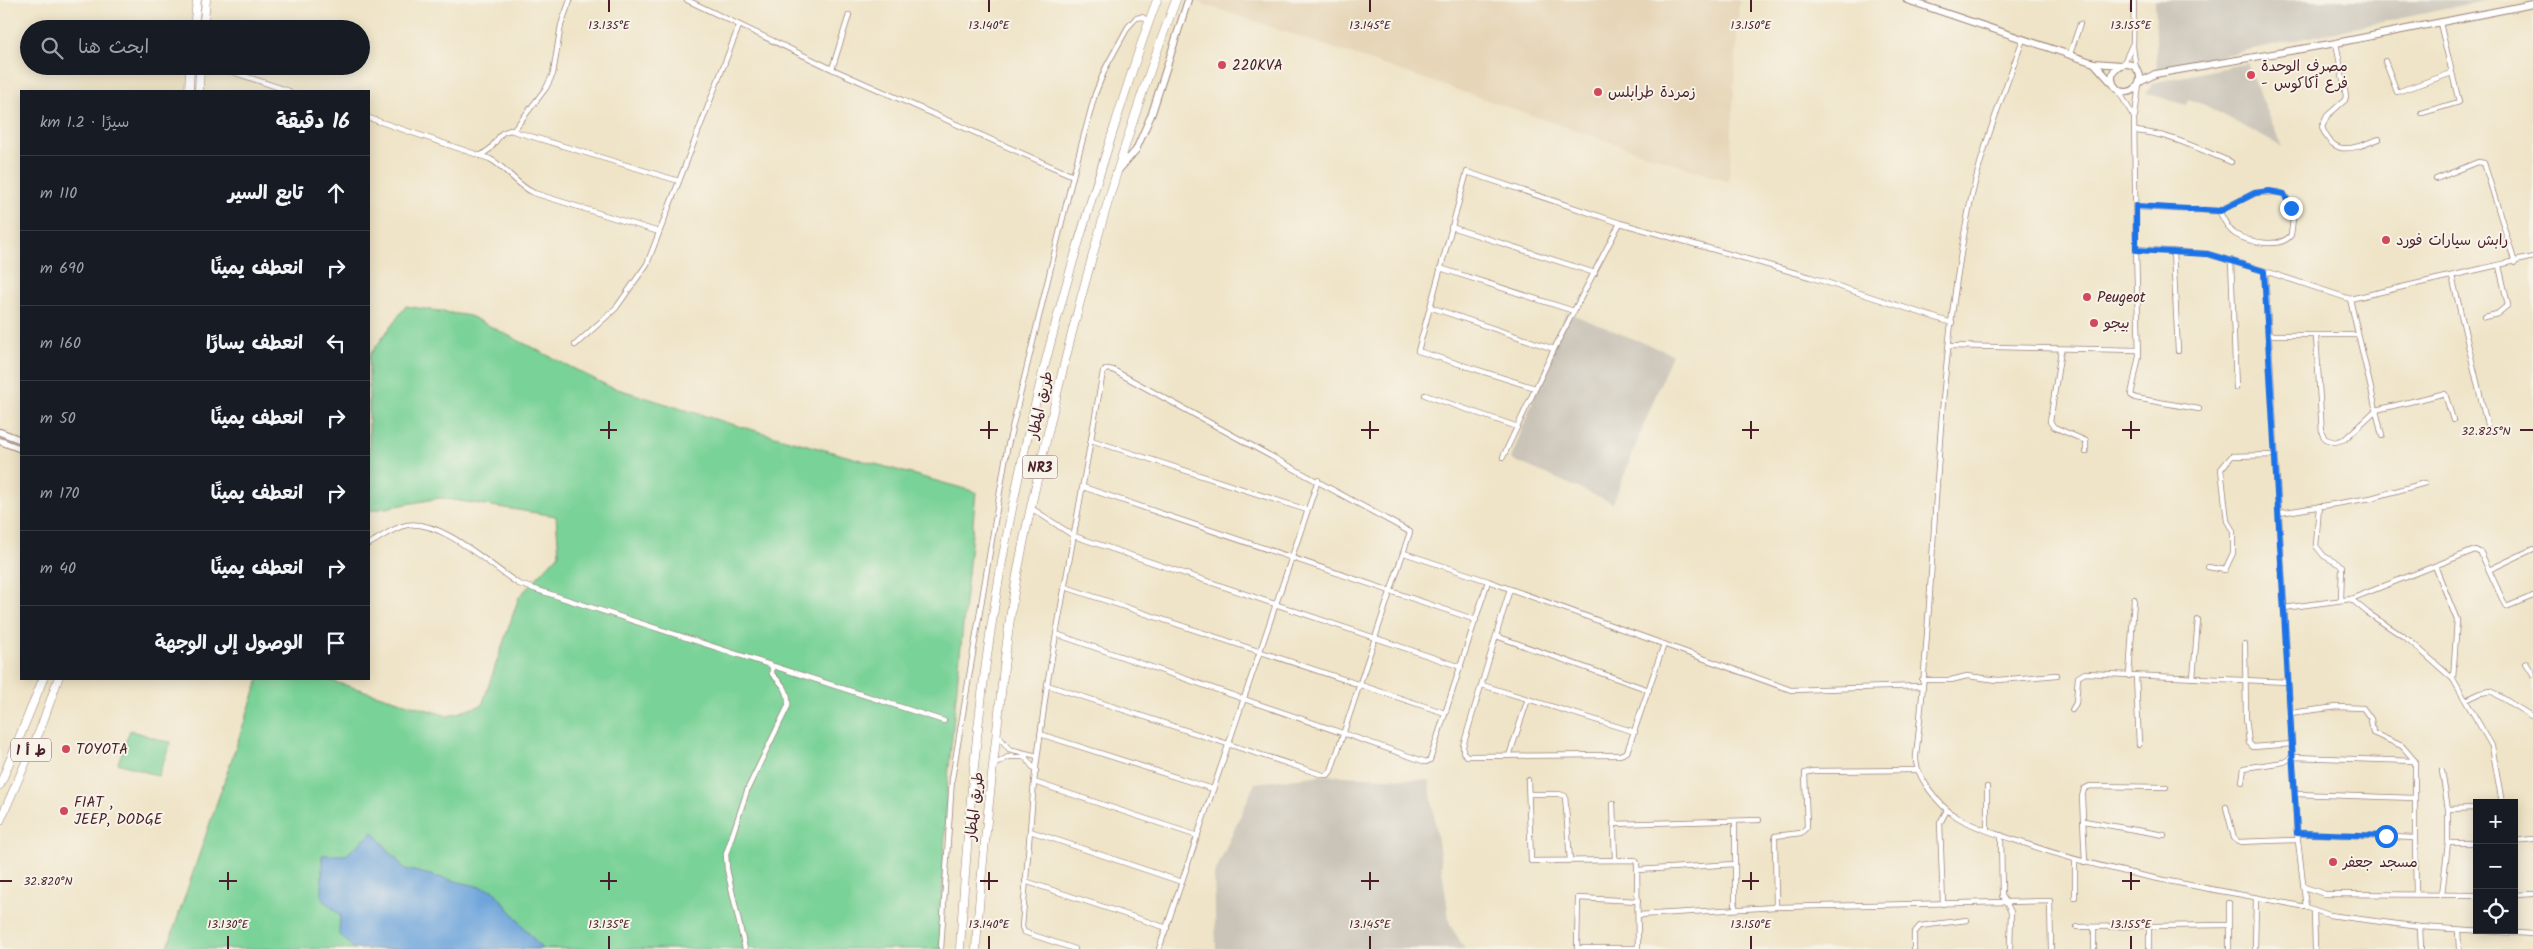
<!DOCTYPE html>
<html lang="ar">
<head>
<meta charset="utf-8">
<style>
	body { margin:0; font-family:Kalam,"Playpen Sans Arabic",sans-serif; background:#242831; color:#f1f3f6; direction:rtl }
	.controls { position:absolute; right:15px; bottom:15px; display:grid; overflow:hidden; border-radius:0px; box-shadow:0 2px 12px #0003 }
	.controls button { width:45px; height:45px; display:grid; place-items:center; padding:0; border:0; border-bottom:1px solid #363941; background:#171b24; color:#f1f3f6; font:25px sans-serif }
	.stop { position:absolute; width:15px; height:15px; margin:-11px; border:4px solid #1a73e8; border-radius:50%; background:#fff }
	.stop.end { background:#1a73e8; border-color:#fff; box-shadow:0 1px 5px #0008 }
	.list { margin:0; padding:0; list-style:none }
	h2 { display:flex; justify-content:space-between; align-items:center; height:65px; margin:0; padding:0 20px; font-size:21px }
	h2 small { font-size:16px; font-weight:400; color:#9ea1a6 }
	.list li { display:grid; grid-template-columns:32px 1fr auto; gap:15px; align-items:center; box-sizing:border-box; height:75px; padding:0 20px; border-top:1px solid #363941 }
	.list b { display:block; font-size:19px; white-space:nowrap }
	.list em { font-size:16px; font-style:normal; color:#9ea1a6 }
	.icon { flex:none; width:28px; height:28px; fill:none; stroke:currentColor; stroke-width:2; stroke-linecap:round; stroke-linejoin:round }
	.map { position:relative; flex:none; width:2533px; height:949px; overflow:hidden; direction:ltr }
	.search { position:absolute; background:#171b24; box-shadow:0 2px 12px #0003; left:20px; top:20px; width:350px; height:55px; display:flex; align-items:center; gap:12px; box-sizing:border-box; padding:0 18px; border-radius:28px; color:#9ea1a6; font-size:19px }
	.panel { position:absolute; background:#171b24; box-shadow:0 2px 12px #0003; left:20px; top:90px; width:350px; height:590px; border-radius:0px; direction:rtl }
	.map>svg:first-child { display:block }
	.built { fill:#e6d5b7 }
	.industrial { fill:#c9c3b8 }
	.green { fill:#79d297; stroke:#627861 }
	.water { fill:#6da4db; stroke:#5c6283 }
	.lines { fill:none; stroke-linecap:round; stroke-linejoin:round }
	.street-casing { stroke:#9c8279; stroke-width:6 }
	.secondary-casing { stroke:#9c8279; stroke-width:8 }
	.highway-casing { stroke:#9c8279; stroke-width:9 }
	.street { stroke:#fff; stroke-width:4.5 }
	.secondary { stroke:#fff; stroke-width:6 }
	.highway { stroke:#fff; stroke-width:8 }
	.route { stroke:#1a73e8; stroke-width:6 }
	.ticks { fill:none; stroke:#4a1f2b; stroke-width:2 }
	.poi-dot { fill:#d1495b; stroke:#f7f3e8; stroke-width:2 }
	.labels { text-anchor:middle; stroke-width:4; stroke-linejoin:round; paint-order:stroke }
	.shield { fill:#f7f3e8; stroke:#7e5f64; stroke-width:1 }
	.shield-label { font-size:14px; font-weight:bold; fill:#4a1f2b }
	.poi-label { font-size:15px; fill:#4a1f2b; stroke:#f7f3e8; text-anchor:start }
	.street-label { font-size:15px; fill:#4a1f2b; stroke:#f7f3e8 }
	.ticks-label { font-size:12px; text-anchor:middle; fill:#4a1f2b; stroke:#f7f3e8; stroke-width:4; stroke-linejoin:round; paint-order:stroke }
</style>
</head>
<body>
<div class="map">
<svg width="2533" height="949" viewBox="0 0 2533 949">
	<rect width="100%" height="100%" fill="#f7f3e8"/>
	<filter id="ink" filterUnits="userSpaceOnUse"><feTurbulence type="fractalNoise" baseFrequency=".02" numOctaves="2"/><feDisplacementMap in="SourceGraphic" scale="10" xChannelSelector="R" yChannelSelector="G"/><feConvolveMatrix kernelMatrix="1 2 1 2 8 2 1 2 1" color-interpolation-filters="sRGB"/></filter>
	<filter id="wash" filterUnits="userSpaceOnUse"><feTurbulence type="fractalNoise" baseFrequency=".0096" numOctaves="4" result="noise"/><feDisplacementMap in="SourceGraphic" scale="20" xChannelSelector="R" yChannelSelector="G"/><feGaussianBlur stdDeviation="1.12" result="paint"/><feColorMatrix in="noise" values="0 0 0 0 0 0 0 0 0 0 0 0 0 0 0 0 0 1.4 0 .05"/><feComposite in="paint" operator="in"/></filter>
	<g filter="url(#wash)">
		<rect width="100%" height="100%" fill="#efe4c7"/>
		<!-- built -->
		<path class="built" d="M1197,0H1739L1729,182L1197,2Z"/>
		<!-- industrial -->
		<g class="industrial">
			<path d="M2155,0H2488L2157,69Z"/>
			<path d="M2247,63L2282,147L2205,105L2188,99L2186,105L2146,93L2152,83Z"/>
			<path d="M1566,312L1672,354L1613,503L1511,459Z"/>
			<path d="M1323,775L1429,780L1450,925L1465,949H1216L1214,875L1255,783Z"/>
		</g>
		<!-- green -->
		<g class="green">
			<path d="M406,306L470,316L608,386L728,423L976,492L947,788L940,949H167L259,679H325L448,716L482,705L519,597L559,554L556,516L440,498L369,511V356Z"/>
			<path d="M130,730L163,741L171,742L158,776L118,763Z"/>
		</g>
		<!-- water -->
		<path class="water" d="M373,832L405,869L493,890L542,949H354L339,934L340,915L322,899V855H346Z"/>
	</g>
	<g filter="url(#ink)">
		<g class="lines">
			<!-- street casing -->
			<g class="street-casing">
				<g id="street">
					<path d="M687,0L832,69L1073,176"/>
					<path d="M2134,0L2133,47L2136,69"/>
					<path d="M2023,39C2002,98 1978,157 1967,219C1933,396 1937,578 1916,756C1914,775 1941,808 1957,817C1976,828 1999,835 2021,842C2113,875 2211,888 2306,907"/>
					<path d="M2336,43L2346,96L2345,100L2327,116L2322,127C2334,159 2354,148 2379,139"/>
					<path d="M2070,54L2080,24"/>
					<path d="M2385,61L2397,92L2452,73"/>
					<path d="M2123,65L2132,45"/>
					<path d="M215,66L289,91"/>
					<path d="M832,69L849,15"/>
					<path d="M2118,90L2134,117L2136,249L2208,254L2265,271L2297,833L2306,907L2329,915L2420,927L2533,934"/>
					<path d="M2422,113L2459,102L2440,23"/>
					<path d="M2135,116L2139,84"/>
					<path d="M369,118L490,159C507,168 516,185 534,193L659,232"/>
					<path d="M513,131L546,88L553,74L561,25L570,0"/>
					<path d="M2136,131C2170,134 2199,149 2231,162"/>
					<path d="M480,156L490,149L502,133L510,130L679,181"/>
					<path d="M2436,179L2478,162L2484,163L2515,263"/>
					<path d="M2136,207L2219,211L2255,193L2278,192L2284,194L2289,202L2293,219L2291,235C2281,249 2248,242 2235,234C2227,229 2224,219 2219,211"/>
					<path d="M1451,227L1595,273"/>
					<path d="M2136,249L2139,356L2131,395L2135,398L2199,409"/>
					<path d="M2173,251L2178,351"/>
					<path d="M2231,260L2236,388"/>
					<path d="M1440,268L1574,311"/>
					<path d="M2265,271L2350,299L2533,257"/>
					<path d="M2452,276L2488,429"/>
					<path d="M2350,299L2382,436"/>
					<path d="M1430,307L1554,349"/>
					<path d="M2485,317L2497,314L2508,305L2499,266"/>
					<path d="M2269,335H2357"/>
					<path d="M2316,336L2322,433L2325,439L2335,442L2345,439L2376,410L2442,394H2445L2453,420"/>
					<path d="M575,345L616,308L647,264L739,26"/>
					<path d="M1949,346L2138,350"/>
					<path d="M2061,350L2050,422L2054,427L2086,441V452"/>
					<path d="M1535,388L1418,351L1467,172L1620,223L1810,277L1952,323"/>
					<path d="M1425,395L1515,426"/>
					<path d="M1091,440L1307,510"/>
					<path d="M1503,457L1554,349L1620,223"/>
					<path d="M1083,487L1476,620"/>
					<path d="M2319,506L2316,546L2324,556L2342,566L2341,600"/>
					<path d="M1031,508L1074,536L1461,667"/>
					<path d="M2280,513L2371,498L2425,483"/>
					<path d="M369,544C380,538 394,527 407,525C442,519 491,567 519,584L944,721"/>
					<path d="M2435,566L2457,620L2453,679"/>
					<path d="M2208,567L2225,570L2233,553V531L2227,521L2221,469L2232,456L2275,455"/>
					<path d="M2489,570L2533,549"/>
					<path d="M1488,581L1791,690L1922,686"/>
					<path d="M1065,587L1445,713"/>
					<path d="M1510,589L1463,746V752L1467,756L1620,755L1627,752L1664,644"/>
					<path d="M2351,599L2368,613L2410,641L2453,679L2492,746L2502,803"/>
					<path d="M2284,608L2351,599L2475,550L2481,553L2506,607L2533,596"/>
					<path d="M1056,634L1426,762L1430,760L1488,581L1404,553"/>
					<path d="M1496,636L1649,690"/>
					<path d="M2245,644L2246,718L2249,743L2253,747L2292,744"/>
					<path d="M2526,663L2533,674"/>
					<path d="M2129,676L2134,599"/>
					<path d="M2136,676L2139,745"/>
					<path d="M2193,678L2198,620"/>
					<path d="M1922,680H1951L1967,676L1998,680L2057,675"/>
					<path d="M1047,685L1323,775H1328L1331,771L1410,532L1113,370L1107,369L1103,372L1047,685L1034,782L1022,927L1024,932L1075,949"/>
					<path d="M1482,685L1635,732"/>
					<path d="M2466,700L2481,693L2491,691L2533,717"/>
					<path d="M2072,710L2076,703L2078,677L2085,673L2288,682"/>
					<path d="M2290,713L2337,707L2363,708L2371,719L2373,733L2402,746L2415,761"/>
					<path d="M997,734L1009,749L1037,756"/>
					<path d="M1040,734L1213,789"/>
					<path d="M1024,756L1036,771"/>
					<path d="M1509,756L1528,699"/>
					<path d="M994,765L1008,757H1026"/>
					<path d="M2442,771L2448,809"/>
					<path d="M1528,780L1531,861L1635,860L1637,863L1638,949"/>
					<path d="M1034,782L1198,836"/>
					<path d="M2242,782L2244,768L2284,762L2293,757L2415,761V838"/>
					<path d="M1987,787V830"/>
					<path d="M1529,794H1559L1565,796L1570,860"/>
					<path d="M2295,794L2415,798"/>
					<path d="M1613,803L1615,860"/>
					<path d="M2226,807L2234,838L2238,842L2297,840"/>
					<path d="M1735,821V908"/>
					<path d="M2084,821L2164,835"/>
					<path d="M1613,824L1759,820"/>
					<path d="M1030,831L1182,882"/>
					<path d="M2297,833L2415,838L2416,894"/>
					<path d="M2001,835L2002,896L2006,902L2050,901L2051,949"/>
					<path d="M2514,841L2533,839"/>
					<path d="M2448,843V809L2477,808"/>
					<path d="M2075,859V897"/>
					<path d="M2085,863L2082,797L2084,789L2090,786L2166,787"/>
					<path d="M1638,870L1735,864"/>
					<path d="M1025,881L1167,928"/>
					<path d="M2304,887L2325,894L2477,895"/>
					<path d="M2442,894L2448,843H2477"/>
					<path d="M2514,895L2533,894"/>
					<path d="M2229,903V949"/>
					<path d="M1943,904L1940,823L1947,810"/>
					<path d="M1776,907L2006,902L2011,912L2010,949"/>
					<path d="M2314,910L2315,949"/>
					<path d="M1638,915L1776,907L1775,836L1801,833L1807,827L1805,773L1813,771L1917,770"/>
					<path d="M2077,927L2228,925"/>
					<path d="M2149,927V949"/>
					<path d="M2420,927L2421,949"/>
					<path d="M2458,930L2459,949"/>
					<path d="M1577,948H1638"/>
					<path d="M745,949L727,869L726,854L748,788L788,706C789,690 783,685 772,674V667"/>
					<path d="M941,949L952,779L1007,449L1073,176L1095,94L1106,67L1128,27L1136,18L1142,17L1149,21"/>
					<path d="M1159,949L1318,480"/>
					<path d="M1577,949L1578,898L1638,901"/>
					<path d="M1914,949V933L1920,926L1967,920"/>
					<path d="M2094,949V927"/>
					<path d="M2255,949L2256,898"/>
				</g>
			</g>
			<!-- secondary casing -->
			<g class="secondary-casing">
				<g id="secondary">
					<path d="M1907,0L2094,63L2121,65"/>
					<circle cx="2126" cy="78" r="14"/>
					<path d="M2095,64L2111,82"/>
					<path d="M2140,82L2155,74L2336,43L2533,4"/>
					<path d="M1117,172L1136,150L1152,113L1188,0"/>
					<path d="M0,432L21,440"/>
					<path d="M0,441L21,449"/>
				</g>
			</g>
			<!-- highway casing -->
			<g class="highway-casing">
				<g id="highway">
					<path d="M194,29L197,0"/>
					<path d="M203,29L206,0"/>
					<path d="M189,91L190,66"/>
					<path d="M199,91L200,66"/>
					<path d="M0,785L43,679"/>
					<path d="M0,821L40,730L58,679"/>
					<path d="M960,949C967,836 976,721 994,609C1019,451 1060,295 1109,144C1124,96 1139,47 1157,0"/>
					<path d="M976,949C980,876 989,803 997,730C1002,686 1006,642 1013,599C1021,546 1034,493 1046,441C1080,291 1121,143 1176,0"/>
				</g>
			</g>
			<!-- street -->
			<use href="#street" class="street"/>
			<!-- secondary -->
			<use href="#secondary" class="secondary"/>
			<!-- highway -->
			<use href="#highway" class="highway"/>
		</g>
	</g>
	<g class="lines" filter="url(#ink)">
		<!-- route -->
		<path class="route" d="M2291,208L2284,194L2269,191L2255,193L2220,211L2136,206V250L2208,254L2264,271L2297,833L2386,836"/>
	</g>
	<!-- ticks -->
	<path class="ticks" d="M609,0V12M989,0V12M1370,0V12M1751,0V12M2131,0V12M609,421V439M989,421V439M1370,421V439M1751,421V439M2131,421V439M600,430H617M980,430H998M1361,430H1379M1742,430H1759M2122,430H2140M2520,430H2533M228,872V890M609,872V890M989,872V890M1370,872V890M1751,872V890M2131,872V890M0,881H12M219,881H237M600,881H617M980,881H998M1361,881H1379M1742,881H1759M2122,881H2140M228,936V949M609,936V949M989,936V949M1370,936V949M1751,936V949M2131,936V949"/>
	<!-- markers -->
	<g class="poi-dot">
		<circle cx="1222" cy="65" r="5"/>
		<circle cx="2251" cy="75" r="5"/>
		<circle cx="1598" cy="92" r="5"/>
		<circle cx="2386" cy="240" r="5"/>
		<circle cx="2087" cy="297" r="5"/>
		<circle cx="2094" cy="323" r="5"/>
		<circle cx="66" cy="749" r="5"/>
		<circle cx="64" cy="811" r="5"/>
		<circle cx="2333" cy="862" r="5"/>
	</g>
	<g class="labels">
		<!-- shield labels -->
		<g class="shield">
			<rect x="1022.5" y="455.5" width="35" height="23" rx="4"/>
			<rect x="11" y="738.5" width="40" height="23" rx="4"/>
		</g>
		<g class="shield-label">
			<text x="1040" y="472">NR3</text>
			<text x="31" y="755">ط أ 1</text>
		</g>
		<!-- poi labels -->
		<g class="poi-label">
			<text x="1232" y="70">220KVA</text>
			<text x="2261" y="71">مصرف الوحدة<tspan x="2261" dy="17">- فرع أكاكوس</tspan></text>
			<text x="1608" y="97">زمردة طرابلس</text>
			<text x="2396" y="245">رابش سيارات فورد</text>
			<text x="2097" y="302">Peugeot</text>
			<text x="2104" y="328">بيجو</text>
			<text x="76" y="754">TOYOTA</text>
			<text x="74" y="807">FIAT ,<tspan x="74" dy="17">JEEP, DODGE</tspan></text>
			<text x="2343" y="867">مسجد جعفر</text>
		</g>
		<!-- street labels -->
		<g class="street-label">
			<text transform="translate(1040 405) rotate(-77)" y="5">طريق المطار</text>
			<text transform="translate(974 806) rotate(-83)" y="5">طريق المطار</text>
		</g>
	</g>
	<g class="ticks-label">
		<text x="609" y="29">13.135°E</text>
		<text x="989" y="29">13.140°E</text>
		<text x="1370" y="29">13.145°E</text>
		<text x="1751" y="29">13.150°E</text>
		<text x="2131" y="29">13.155°E</text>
		<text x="2486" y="435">32.825°N</text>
		<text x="48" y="885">32.820°N</text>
		<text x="228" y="928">13.130°E</text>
		<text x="609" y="928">13.135°E</text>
		<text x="989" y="928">13.140°E</text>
		<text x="1370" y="928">13.145°E</text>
		<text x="1751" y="928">13.150°E</text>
		<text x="2131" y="928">13.155°E</text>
	</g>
</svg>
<div class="controls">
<button>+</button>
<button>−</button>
<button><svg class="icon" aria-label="locate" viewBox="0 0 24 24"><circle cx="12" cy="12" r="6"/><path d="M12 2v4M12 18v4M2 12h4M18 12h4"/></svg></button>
</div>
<div class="stop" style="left:2386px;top:836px"></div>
<div class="stop end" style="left:2291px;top:208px"></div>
<div class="search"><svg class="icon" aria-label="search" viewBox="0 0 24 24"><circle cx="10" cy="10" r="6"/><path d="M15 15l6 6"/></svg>ابحث هنا</div>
<section class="panel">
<h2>16 دقيقة<small>سيرًا · 1.2 km</small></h2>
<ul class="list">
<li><svg class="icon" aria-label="ahead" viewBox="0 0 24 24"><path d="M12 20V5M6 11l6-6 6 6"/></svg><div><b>تابع السير</b></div><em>110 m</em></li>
<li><svg class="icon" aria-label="right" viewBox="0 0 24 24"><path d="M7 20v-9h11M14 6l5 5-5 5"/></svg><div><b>انعطف يمينًا</b></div><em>690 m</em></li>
<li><svg class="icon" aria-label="left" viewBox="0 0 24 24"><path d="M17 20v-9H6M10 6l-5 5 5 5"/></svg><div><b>انعطف يسارًا</b></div><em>160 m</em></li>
<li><svg class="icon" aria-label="right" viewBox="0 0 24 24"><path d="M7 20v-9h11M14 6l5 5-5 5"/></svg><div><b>انعطف يمينًا</b></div><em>50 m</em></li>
<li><svg class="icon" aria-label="right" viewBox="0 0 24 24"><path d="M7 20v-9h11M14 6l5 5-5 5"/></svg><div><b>انعطف يمينًا</b></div><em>170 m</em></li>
<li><svg class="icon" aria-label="right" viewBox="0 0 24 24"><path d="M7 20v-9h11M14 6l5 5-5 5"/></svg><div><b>انعطف يمينًا</b></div><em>40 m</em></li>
<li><svg class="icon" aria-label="arrive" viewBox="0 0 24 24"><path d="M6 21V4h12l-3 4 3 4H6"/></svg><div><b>الوصول إلى الوجهة</b></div></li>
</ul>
</section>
</div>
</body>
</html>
